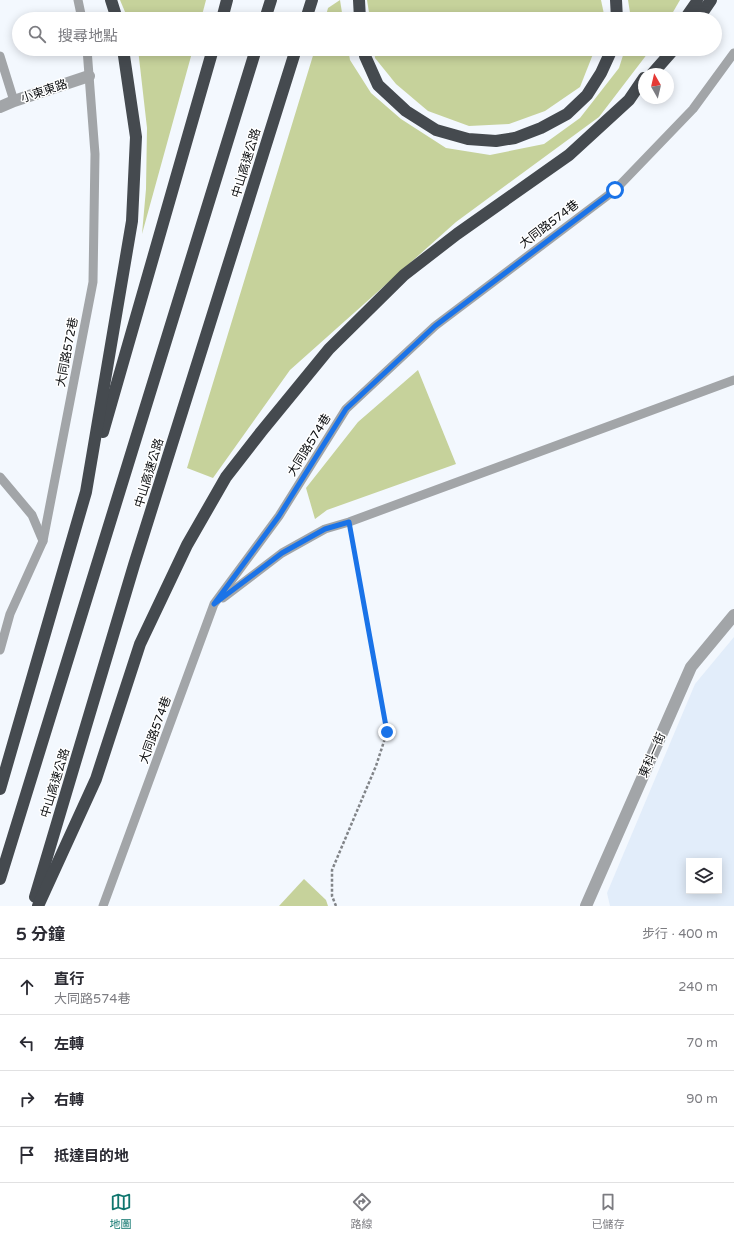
<!DOCTYPE html>
<html lang="zh-TW">
<head>
<meta charset="utf-8">
<style>
	body { margin:0; font-family:"Varela Round","Noto Sans TC",sans-serif; background:#f2f2f3; color:#2b2b33 }
	.controls { position:absolute; right:12px; bottom:12px; display:grid; overflow:hidden; border-radius:0px; box-shadow:0 2px 10px #0003 }
	.controls button { width:36px; height:36px; display:grid; place-items:center; padding:0; border:0; border-bottom:1px solid #e1e1e2; background:#fff; color:#2b2b33; font:20px sans-serif }
	.compass { position:absolute; left:638px; top:68px; width:36px; height:36px; border-radius:50%; background:#fff; box-shadow:0 2px 10px #0003; rotate:352deg }
	.stop { position:absolute; width:12px; height:12px; margin:-9px; border:3px solid #1a73e8; border-radius:50%; background:#fff }
	.stop.end { background:#1a73e8; border-color:#fff; box-shadow:0 1px 4px #0008 }
	.list { margin:0; padding:0; list-style:none }
	h2 { display:flex; justify-content:space-between; align-items:center; height:52px; margin:0; padding:0 16px; font-size:17px }
	h2 small { font-size:13px; font-weight:400; color:#7c7c81 }
	.list li { display:grid; grid-template-columns:26px 1fr auto; gap:12px; align-items:center; box-sizing:border-box; height:56px; padding:0 16px; border-top:1px solid #e1e1e2 }
	.list b { display:block; font-size:15px; white-space:nowrap }
	.list p { margin:0; font-size:13px; white-space:nowrap; color:#7c7c81 }
	.list em { font-size:13px; font-style:normal; color:#7c7c81 }
	.icon { flex:none; width:22px; height:22px; fill:none; stroke:currentColor; stroke-width:2; stroke-linecap:round; stroke-linejoin:round }
	.map { position:relative; flex:none; width:734px; height:906px; overflow:hidden }
	.search { position:absolute; background:#fff; box-shadow:0 2px 10px #0003; left:12px; right:12px; top:12px; height:44px; display:flex; align-items:center; gap:10px; box-sizing:border-box; padding:0 14px; border-radius:22px; color:#7c7c81; font-size:15px }
	.sheet { height:276px; background:#fff }
	nav { display:flex; justify-content:space-around; align-items:center; box-sizing:border-box; height:56px; border-top:1px solid #e1e1e2; background:#fff; font-size:11px; color:#7c7c81 }
	nav a { display:grid; justify-items:center; gap:2px }
	nav .on { color:#0f766e }
	.map>svg:first-child { display:block }
	.built { fill:#e2edfa; fill-rule:evenodd }
	.green { fill:#c6d29b }
	.lines { fill:none; stroke-linecap:round; stroke-linejoin:round }
	.path { stroke:#818488; stroke-width:2.5; stroke-dasharray:3 2; stroke-linecap:butt }
	.service { stroke:#a2a5a8; stroke-width:9 }
	.minor { stroke:#a2a5a8; stroke-width:12 }
	.motorway { stroke:#454a4f; stroke-width:12 }
	.route { stroke:#1a73e8; stroke-width:5 }
	.labels { text-anchor:middle; stroke-width:3; stroke-linejoin:round; paint-order:stroke }
	.street-label { font-size:12px; fill:#0b0d0f; stroke:#fff }
</style>
</head>
<body>
<div class="map">
<svg width="734" height="906" viewBox="0 0 734 906">
	<rect width="100%" height="100%" fill="#f3f8fe"/>
	<!-- built -->
	<path class="built" d="M734,637V906H610L607,893L695,684ZM689,861H719V891H689Z"/>
	<!-- green -->
	<g class="green">
		<path d="M120,0H206L201,19H128Z"/>
		<path d="M340,0L343,19H325L328,8Z"/>
		<path d="M367,0H601L605,19H370Z"/>
		<path d="M628,0H680L669,19H631Z"/>
		<path d="M138,49H193L142,234L146,189L147,128Z"/>
		<path d="M315,49H348L350,60L371,93L401,119L446,148L490,155L544,144L580,118L619,68L625,49H651L599,117L456,222L290,370L213,478L187,468Z"/>
		<path d="M374,49H595L580,87L545,111L509,124L469,126L428,111L396,84L375,58Z"/>
		<path d="M418,370L456,464L327,510L315,519L306,488L358,422Z"/>
		<path d="M304,879L326,900L328,906H279Z"/>
	</g>
	<g class="lines">
		<!-- path -->
		<path class="path" d="M336,906L332,896V870L376,766L387,732L351,533"/>
		<!-- service -->
		<g class="service">
			<path d="M78,0L82,19"/>
			<path d="M0,56L14,101"/>
			<path d="M0,477L32,515L43,541"/>
			<path d="M223,598L282,553L325,529L349,522L734,380"/>
			<path d="M0,650L10,614L43,541L93,282L95,154L87,49"/>
			<path d="M103,906L214,604L279,516L346,409L435,326L615,190L693,109L734,53"/>
		</g>
		<!-- minor -->
		<g class="minor">
			<path d="M0,107L14,101L89,76"/>
			<path d="M586,906L691,667L734,615"/>
		</g>
		<!-- motorway -->
		<g class="motorway">
			<path d="M111,0L117,19"/>
			<path d="M359,0L360,19"/>
			<path d="M616,0L617,19"/>
			<path d="M222,19L227,0"/>
			<path d="M265,19L271,0"/>
			<path d="M306,19L312,0"/>
			<path d="M685,19L696,3L697,0"/>
			<path d="M698,19L711,0"/>
			<path d="M364,49L365,56L378,85L406,111L436,130L468,139L496,141L515,138L541,128L567,114L587,95L601,73L612,49"/>
			<path d="M652,74L674,49"/>
			<path d="M103,432L213,49"/>
			<path d="M0,789L86,492L132,221L136,137L123,49"/>
			<path d="M0,879L256,49"/>
			<path d="M35,897L134,565L296,49"/>
			<path d="M38,906L96,779L140,644L187,545L226,477L261,432L329,349L404,275L457,234L569,155L629,100L644,78"/>
		</g>
	</g>
	<g class="lines">
		<!-- route -->
		<path class="route" d="M387,732L349,522L325,529L282,553L214,604L279,516L346,409L435,326L615,190"/>
	</g>
	<g class="labels">
		<!-- street labels -->
		<g class="street-label">
			<text transform="translate(44 91) rotate(-19)" y="4">小東東路</text>
			<text transform="translate(246 163) rotate(-73)" y="4">中山高速公路</text>
			<text transform="translate(549 224) rotate(-37)" y="4">大同路574巷</text>
			<text transform="translate(67 352) rotate(-79)" y="4">大同路572巷</text>
			<text transform="translate(309 445) rotate(-58)" y="4">大同路574巷</text>
			<text transform="translate(149 473) rotate(-73)" y="4">中山高速公路</text>
			<text transform="translate(155 730) rotate(-70)" y="4">大同路574巷</text>
			<text transform="translate(652 755) rotate(-66)" y="4">東科一街</text>
			<text transform="translate(55 783) rotate(-73)" y="4">中山高速公路</text>
		</g>
	</g>
</svg>
<div class="controls">
<button><svg class="icon" aria-label="layers" viewBox="0 0 24 24"><path d="M12 4l9 5-9 5-9-5zM3 14l9 5 9-5"/></svg></button>
</div>
<svg class="compass" viewBox="-18 -18 36 36"><path d="M0-13l5 13h-10z" fill="#e53935"/><path d="M0 13l5-13h-10z" fill="#7c7c81"/></svg>
<div class="stop" style="left:615px;top:190px"></div>
<div class="stop end" style="left:387px;top:732px"></div>
<div class="search"><svg class="icon" aria-label="search" viewBox="0 0 24 24"><circle cx="10" cy="10" r="6"/><path d="M15 15l6 6"/></svg>搜尋地點</div>
</div>
<section class="sheet">
<h2>5 分鐘<small>步行 · 400 m</small></h2>
<ul class="list">
<li><svg class="icon" aria-label="ahead" viewBox="0 0 24 24"><path d="M12 20V5M6 11l6-6 6 6"/></svg><div><b>直行</b><p>大同路574巷</p></div><em>240 m</em></li>
<li><svg class="icon" aria-label="left" viewBox="0 0 24 24"><path d="M17 20v-9H6M10 6l-5 5 5 5"/></svg><div><b>左轉</b></div><em>70 m</em></li>
<li><svg class="icon" aria-label="right" viewBox="0 0 24 24"><path d="M7 20v-9h11M14 6l5 5-5 5"/></svg><div><b>右轉</b></div><em>90 m</em></li>
<li><svg class="icon" aria-label="arrive" viewBox="0 0 24 24"><path d="M6 21V4h12l-3 4 3 4H6"/></svg><div><b>抵達目的地</b></div></li>
</ul>
</section>
<nav>
<a class="on"><svg class="icon" aria-label="map" viewBox="0 0 24 24"><path d="M3 6l6-2 6 2 6-2v14l-6 2-6-2-6 2zM9 4v14M15 6v14"/></svg>地圖</a>
<a><svg class="icon" aria-label="directions" viewBox="0 0 24 24"><path d="M12 3l9 9-9 9-9-9zM9 14v-3h6M13 9l2 2-2 2"/></svg>路線</a>
<a><svg class="icon" aria-label="saved" viewBox="0 0 24 24"><path d="M7 4h10v16l-5-4-5 4z"/></svg>已儲存</a>
</nav>
</body>
</html>
